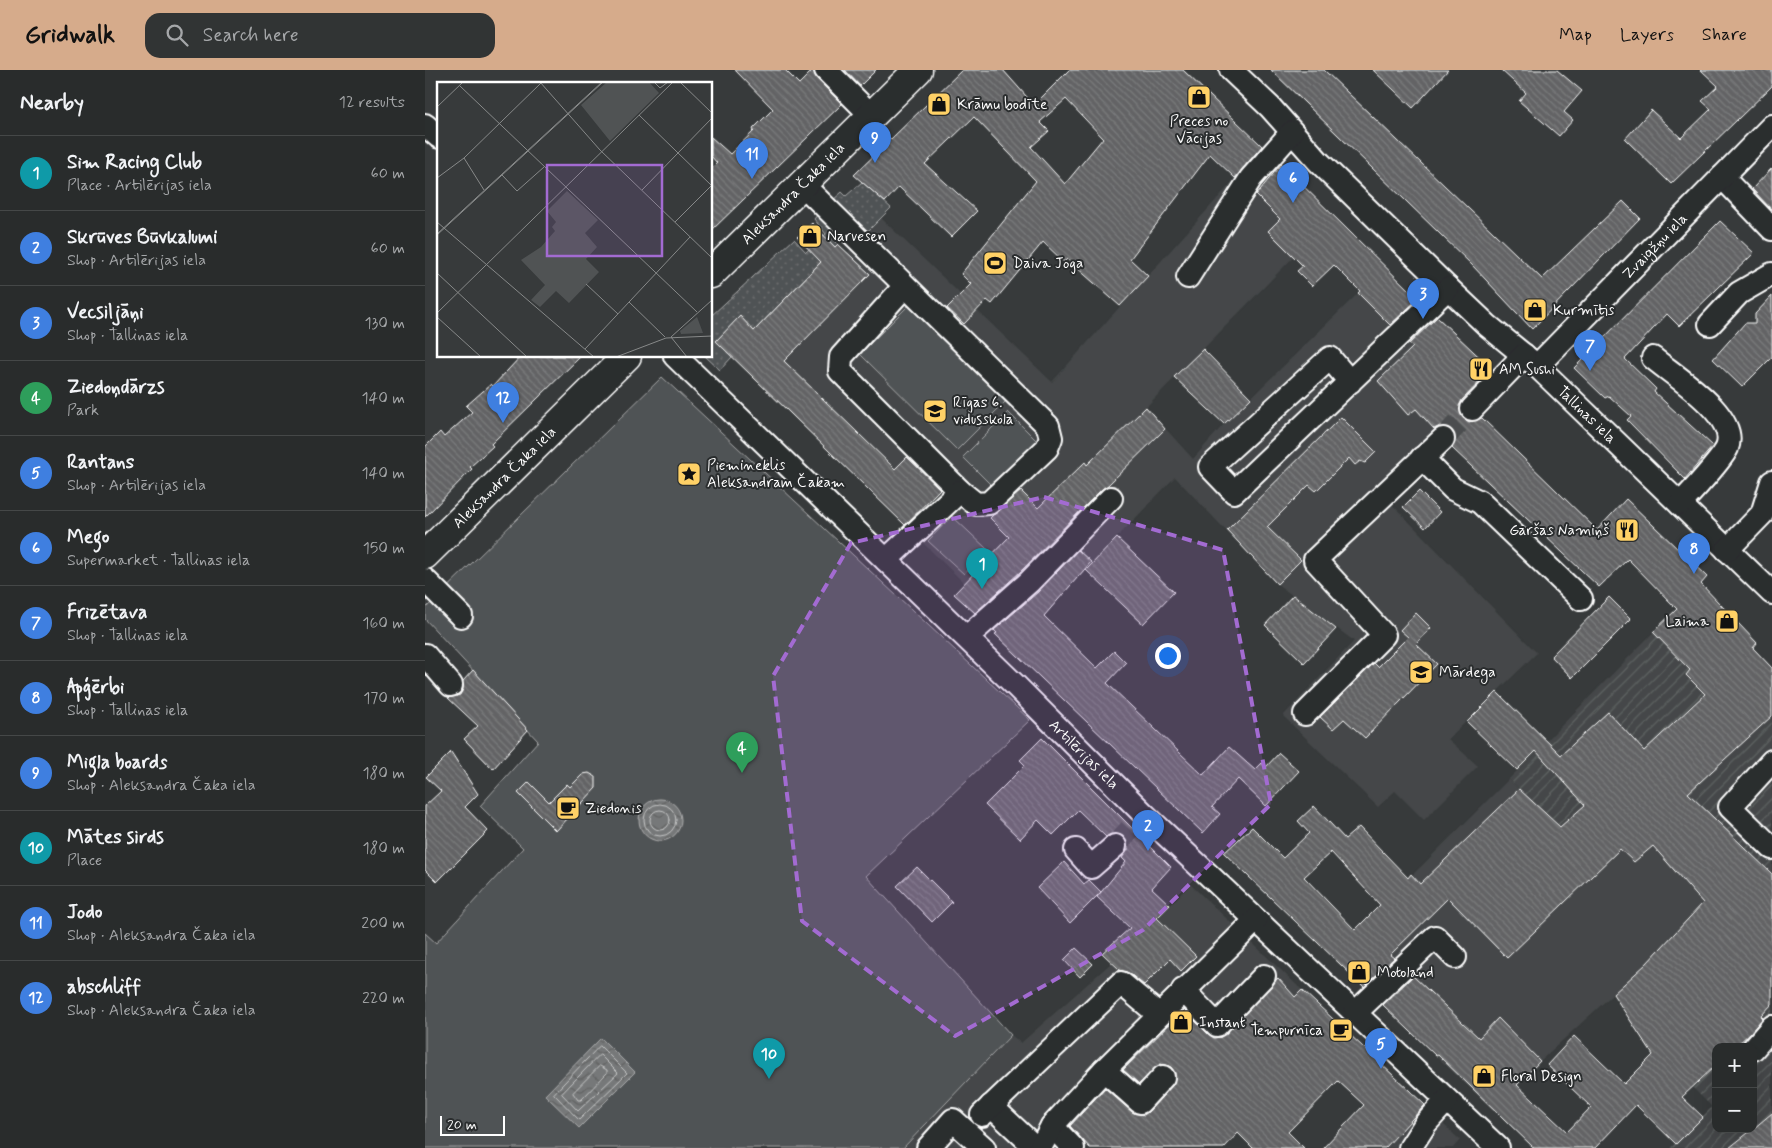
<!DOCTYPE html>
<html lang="en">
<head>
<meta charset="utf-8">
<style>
	body { margin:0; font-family:Mynerve,sans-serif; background:#313434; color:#f1f3f6 }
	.controls { position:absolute; right:15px; bottom:15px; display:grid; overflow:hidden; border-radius:10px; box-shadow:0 5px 20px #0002 }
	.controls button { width:45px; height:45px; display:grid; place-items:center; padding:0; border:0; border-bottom:1px solid #454848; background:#292c2c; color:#f1f3f6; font:25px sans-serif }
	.scale { position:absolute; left:15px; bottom:12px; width:65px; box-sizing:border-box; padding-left:5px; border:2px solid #fff; border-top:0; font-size:14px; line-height:18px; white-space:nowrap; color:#fff; -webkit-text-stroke:4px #2a2d2e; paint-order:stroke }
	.you { position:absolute; left:742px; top:585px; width:18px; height:18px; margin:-12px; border:4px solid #fff; border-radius:50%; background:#1a73e8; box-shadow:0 0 0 8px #1a73e833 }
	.badge { display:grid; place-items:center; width:32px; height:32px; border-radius:50%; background:#d6ab8b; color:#fff; font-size:16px; font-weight:700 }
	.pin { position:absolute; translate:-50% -41px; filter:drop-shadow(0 1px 2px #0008) }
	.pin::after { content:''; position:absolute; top:26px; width:18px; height:15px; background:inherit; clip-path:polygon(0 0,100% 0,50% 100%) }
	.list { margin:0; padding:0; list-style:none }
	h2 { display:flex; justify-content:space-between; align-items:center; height:65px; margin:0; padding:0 20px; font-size:21px }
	h2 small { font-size:16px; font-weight:400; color:#a5a7a9 }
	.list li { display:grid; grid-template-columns:32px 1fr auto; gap:15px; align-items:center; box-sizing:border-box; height:75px; padding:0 20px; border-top:1px solid #454848 }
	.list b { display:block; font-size:19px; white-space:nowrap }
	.list p { margin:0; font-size:16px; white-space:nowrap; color:#a5a7a9 }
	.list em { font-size:16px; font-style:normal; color:#a5a7a9 }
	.icon { flex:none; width:28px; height:28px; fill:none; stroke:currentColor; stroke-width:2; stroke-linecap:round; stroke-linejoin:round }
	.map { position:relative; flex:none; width:1347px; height:1078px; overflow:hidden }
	header { display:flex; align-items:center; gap:30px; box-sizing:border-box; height:70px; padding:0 25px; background:#d6ab8b; color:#111 }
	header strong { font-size:24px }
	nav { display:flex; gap:28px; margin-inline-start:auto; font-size:18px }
	.search { width:350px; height:45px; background:#313434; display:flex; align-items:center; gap:12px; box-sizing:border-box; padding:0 18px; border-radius:15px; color:#a5a7a9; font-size:19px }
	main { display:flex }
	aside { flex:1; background:#292c2c }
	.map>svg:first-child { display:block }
	.built { fill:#444748 }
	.industrial { fill:url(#industrial-furrows); fill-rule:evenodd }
	.grass { fill:url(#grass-dots); stroke:#a8a9aa }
	.park { fill:#505354; stroke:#a8a9aa }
	.water { fill:url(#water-waves); stroke:#adaeaf }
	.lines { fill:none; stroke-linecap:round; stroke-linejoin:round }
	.shore { stroke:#c8c9c9; stroke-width:1 }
	.building { fill:url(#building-back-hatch); stroke:#fff; fill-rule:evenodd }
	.minor-tunnel { stroke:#4b4e4f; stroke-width:22; stroke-dasharray:22 11; stroke-linecap:butt }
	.minor-casing { stroke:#fff; stroke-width:26 }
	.major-casing { stroke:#fff; stroke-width:31 }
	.minor { stroke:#2a2d2e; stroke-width:22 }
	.major { stroke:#2a2d2e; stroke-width:28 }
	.marked { fill:#a36bd2; fill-opacity:0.2; stroke:#a36bd2; stroke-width:4; stroke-dasharray:10 6; stroke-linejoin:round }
	.labels { text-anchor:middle; stroke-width:4; stroke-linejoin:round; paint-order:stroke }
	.poi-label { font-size:15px; fill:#fff; stroke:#2a2d2e; text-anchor:start }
	.street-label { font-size:15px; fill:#fff; stroke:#2a2d2e }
	.inset-road { fill:none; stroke:#878989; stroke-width:1 }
	.view { fill:#a36bd2; fill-opacity:0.15; stroke:#a36bd2; stroke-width:2.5 }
	.inset-edge { fill:none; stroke:#fff; stroke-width:2.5 }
</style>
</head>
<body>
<header>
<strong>Gridwalk</strong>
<div class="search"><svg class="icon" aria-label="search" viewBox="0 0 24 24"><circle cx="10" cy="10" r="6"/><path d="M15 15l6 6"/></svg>Search here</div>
<nav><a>Map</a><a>Layers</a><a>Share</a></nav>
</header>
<main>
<aside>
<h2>Nearby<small>12 results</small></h2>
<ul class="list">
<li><span class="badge" style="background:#0f9aa8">1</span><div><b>Sim Racing Club</b><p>Place · Artilērijas iela</p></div><em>60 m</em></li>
<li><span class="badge" style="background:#3f7fe0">2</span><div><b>Skrūves Būvkalumi</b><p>Shop · Artilērijas iela</p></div><em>60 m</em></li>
<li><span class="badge" style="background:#3f7fe0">3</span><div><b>Vecsiljāņi</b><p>Shop · Tallinas iela</p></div><em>130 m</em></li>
<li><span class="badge" style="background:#2e9e5b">4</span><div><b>Ziedoņdārzs</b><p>Park</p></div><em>140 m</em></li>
<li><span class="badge" style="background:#3f7fe0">5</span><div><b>Rantans</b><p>Shop · Artilērijas iela</p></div><em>140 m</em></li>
<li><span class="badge" style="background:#3f7fe0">6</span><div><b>Mego</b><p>Supermarket · Tallinas iela</p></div><em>150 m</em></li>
<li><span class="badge" style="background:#3f7fe0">7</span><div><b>Frizētava</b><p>Shop · Tallinas iela</p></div><em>160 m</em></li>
<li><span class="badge" style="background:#3f7fe0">8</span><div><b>Apģērbi</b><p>Shop · Tallinas iela</p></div><em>170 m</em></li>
<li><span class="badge" style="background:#3f7fe0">9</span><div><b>Migla boards</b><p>Shop · Aleksandra Čaka iela</p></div><em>180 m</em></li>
<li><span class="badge" style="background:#0f9aa8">10</span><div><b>Mātes sirds</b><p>Place</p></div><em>180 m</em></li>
<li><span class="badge" style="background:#3f7fe0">11</span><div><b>Jodo</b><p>Shop · Aleksandra Čaka iela</p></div><em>200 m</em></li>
<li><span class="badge" style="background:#3f7fe0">12</span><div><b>abschliff</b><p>Shop · Aleksandra Čaka iela</p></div><em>220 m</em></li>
</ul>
</aside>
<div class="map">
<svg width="1347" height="1078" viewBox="0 0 1347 1078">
	<defs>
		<pattern id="industrial-furrows" width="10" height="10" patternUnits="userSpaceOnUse" patternTransform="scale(1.25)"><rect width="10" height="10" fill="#444748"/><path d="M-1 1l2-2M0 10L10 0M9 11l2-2" fill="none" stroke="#606363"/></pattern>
		<pattern id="grass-dots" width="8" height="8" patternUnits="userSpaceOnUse" patternTransform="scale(1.25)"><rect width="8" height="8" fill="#505354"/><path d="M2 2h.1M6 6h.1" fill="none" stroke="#6a6d6e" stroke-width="1.8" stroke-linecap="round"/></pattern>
		<pattern id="water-waves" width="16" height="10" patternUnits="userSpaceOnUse" patternTransform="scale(1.25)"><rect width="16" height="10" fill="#767879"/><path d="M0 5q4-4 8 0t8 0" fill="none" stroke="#616262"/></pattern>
		<pattern id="building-back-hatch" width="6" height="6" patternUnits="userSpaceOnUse" patternTransform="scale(1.25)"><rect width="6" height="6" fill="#636465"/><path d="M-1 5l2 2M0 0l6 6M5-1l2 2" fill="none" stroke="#7a7b7c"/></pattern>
	</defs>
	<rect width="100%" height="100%" fill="#373a3b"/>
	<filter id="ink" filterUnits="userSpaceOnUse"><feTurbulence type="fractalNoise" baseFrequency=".02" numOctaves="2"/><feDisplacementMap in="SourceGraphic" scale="10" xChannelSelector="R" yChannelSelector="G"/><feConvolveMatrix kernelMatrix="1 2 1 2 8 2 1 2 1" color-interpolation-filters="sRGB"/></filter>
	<g filter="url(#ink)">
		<!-- built -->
		<g class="built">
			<path d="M838,78L909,146L721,337L768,389L799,354L960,197L1071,303L951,418L1112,583L1023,669L1053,696L999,750L970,721L953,737L858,646L929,571L852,514L750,407L650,511L587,580L529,524L539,513L291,271L315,246L329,260L413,174L423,182L456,148L627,312Z"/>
			<path d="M1084,709L1137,760L1155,742L1209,792L1228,776L1278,833L1221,894L1115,991L1067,1039L906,886Z"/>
			<path d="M765,814L877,920L731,1078H478L586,965L596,973L686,893L696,888Z"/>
			<path d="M981,1019L1035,1070L1028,1078H927Z"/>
		</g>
		<!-- industrial -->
		<path class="industrial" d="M1276,514L1320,560L1319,570L1325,565L1333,573L1328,578L1347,598V1078H1245L1287,1037L1267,1017L1232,992L1188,924L1221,894L1277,833L1228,776L1209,792L1155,742L1138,760L1084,709ZM1291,977H1328V1059H1291Z"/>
		<!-- grass -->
		<g class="grass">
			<path d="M437,112L466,138L440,164L407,131L417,122L421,126Z"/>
			<path d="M397,139L419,161L410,171L413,174L329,261L315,247L291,271L307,287L295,300L280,286H286V246L369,169L381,182L401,164L389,149Z"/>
		</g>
		<!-- park -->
		<g class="park">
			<path d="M486,233L583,329L532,380L435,284Z"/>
			<path d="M237,307L605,650L441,806L586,965L478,1078H0V863L11,873L98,778L55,736L113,671L0,549V539Z"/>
			<path d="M583,342L614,373L569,418L538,387Z"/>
			<path d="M527,446L562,479L539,504L503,471Z"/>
		</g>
		<!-- water -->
		<g class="water">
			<circle cx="235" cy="750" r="21"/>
			<path d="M176,968L210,1002L154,1058L120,1025Z"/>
		</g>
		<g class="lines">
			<!-- shore -->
			<g class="shore">
				<circle cx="235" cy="750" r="16"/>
				<circle cx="235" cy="750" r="10"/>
				<path d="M175,976L202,1003L154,1050L129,1024Z"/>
				<path d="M175,985L193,1003L153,1041L137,1024Z"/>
				<path d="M175,996L182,1000V1003L156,1030H153L148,1023Z"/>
			</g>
		</g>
		<!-- building -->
		<g class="building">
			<path d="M310,0H360L374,14L388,0L392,9L417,34L286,161V99L292,93L286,86V67L305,84L329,61L328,59L348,39Z"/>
			<path d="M420,0H451L435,16Z"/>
			<path d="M537,0H578L609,35L644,0H758L837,76L810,108L785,84L705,189L723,206L695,236L642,189L639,192L618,172L567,234L562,230L539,254L522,238L546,214L536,204L611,111L549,47L500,94L552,141L526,167L474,117L460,132L429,105ZM641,29L678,68L640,114L606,77L624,61L615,52Z"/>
			<path d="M846,0H899L1117,209L1198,131L1215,148L1107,259L1047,195Z"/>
			<path d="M948,0H1023L988,38Z"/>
			<path d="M1076,0H1132L1157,21L1139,42L1148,50L1134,66L1094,31L1101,23Z"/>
			<path d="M1276,0H1347V16L1246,114L1200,69L1226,40L1256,68L1286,39L1277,31L1293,16Z"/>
			<path d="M856,94L993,229L965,255L933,223L935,221L909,195L887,216L872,201L878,196L843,161L855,149L831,125Z"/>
			<path d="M1347,98V140L1327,119Z"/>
			<path d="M1295,151L1329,183L1254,256L1242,244L1200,289L1231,319L1229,322L1288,376L1260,409L1202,350L1206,346L1184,326L1180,328L1149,298Z"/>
			<path d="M387,153L410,177L413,174L445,204L359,291L470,399L482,387L515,419L480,455L291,271L315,246L329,261L396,192L372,167Z"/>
			<path d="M1347,226V287L1317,317L1288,289L1320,253H1330V244Z"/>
			<path d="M1012,247L1067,299L1037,330L1034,336L1038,348L1044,352L1057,348L1172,460L1201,429L1282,507L1276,514L1332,573L1328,578L1347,598V646L1263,723L1347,804V934L1336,946L1338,948L1326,962L1310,977H1291V995L1257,1027L1278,1047L1251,1074L1211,1035L1170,1078H1109L1013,985L1011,986L958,935L988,906L1054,968L1073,948L1115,991L1092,1015L1142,1062L1166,1037L1122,995L1149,966L1199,1014L1228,985L1188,924L1221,894L1278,833L1228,776L1209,792L1195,779L1082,888L1023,828L965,885L969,888L939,917L799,783L827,757L858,788L884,763L873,751L889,736L920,769L934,757L983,808L986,804L995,814L1094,719L1135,757L1160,735L1111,681L1092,700L1042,652L1072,622L1136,685L1183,642L1219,681L1280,624L1261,605L1265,600L1228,562L1252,539L1203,489L1174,517L1027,378L1031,366L1027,360L1015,356L1009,359L991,339L983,345L953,311L988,277L984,274ZM906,782L955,835L930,860L879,807Z"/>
			<path d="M778,279L826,328L799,354L749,307Z"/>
			<path d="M96,286H156L66,374L68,376L45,397L47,399L0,447V377L15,362L19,367L47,342L41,336L66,314L68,316Z"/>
			<path d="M721,337L740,359L683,415L677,419L595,502L550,543L529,524L584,467L565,448L568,445L596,421L613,438L660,392L662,395Z"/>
			<path d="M916,347L951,382L940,393L935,391L930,395L924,388L891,421L884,415L842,457L876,490L852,514L802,460Z"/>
			<path d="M994,421L1015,442L1000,458L978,437Z"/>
			<path d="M692,468L749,522L718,554L661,500Z"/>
			<path d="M653,480L666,492L619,546L672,598L689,581L701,593L682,613L778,705L804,677L830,700L837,693L841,697L854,683L874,701L841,736L813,709L787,737L795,744L778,763L570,564L572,563L569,560L613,522Z"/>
			<path d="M868,525L911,559L879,593L840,555Z"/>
			<path d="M1184,527L1206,549L1147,608L1126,586Z"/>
			<path d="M991,543L1006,558L991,574L1012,594L940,668L919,649L908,659L895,647L949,593L953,597L983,567L975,560Z"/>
			<path d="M48,600L103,660L68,699L39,669L53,656L23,628L35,625L38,619V611Z"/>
			<path d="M617,668L746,797L727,818L745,835L732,848L771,886L756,901L745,889L719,915L704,903L695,900L677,883L705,858L672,827L701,792L697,788L703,780V773L700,767L688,763L681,767L653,740L628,765L613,750L595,769L560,735L600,695L595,690Z"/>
			<path d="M26,682L53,724L40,737L63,761L12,812L0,800V736L16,721L1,707Z"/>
			<path d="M164,703L171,707V718L131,761L93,723L104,712L124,732L142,714L145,717L158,704Z"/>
			<path d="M639,792L659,814L664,810L676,822L645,853L612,818Z"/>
			<path d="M492,797L527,832L507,852L472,816Z"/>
			<path d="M651,878L668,894L655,907L639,890Z"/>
			<path d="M853,908L870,927L877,920L1000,1035L960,1078H898L939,1035L913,1011L863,1062L879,1078H828L813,1063L799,1078H665L645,1056L680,1018L707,1042L719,1045L724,1041L748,1015L750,1003L746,997L735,994L714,1014L698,1000L759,940L783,964L789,968L796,967Z"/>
			<path d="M1347,1043V1078H1304L1328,1059Z"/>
		</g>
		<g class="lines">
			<!-- minor-tunnel -->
			<g class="minor-tunnel">
				<path d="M1018,369L1047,339"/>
				<path d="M690,776L707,757"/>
			</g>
			<!-- minor casing -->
			<g class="minor-casing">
				<g id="minor">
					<path d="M401,0L447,46"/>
					<path id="s1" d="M806,0L845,37L894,92L1023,218L1062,255L1112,296L1347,523"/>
					<path d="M0,55L14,67"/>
					<path d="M1297,107L1347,159"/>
					<path d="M378,115L623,356L626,368L622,378L564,433L551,434L535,421L415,301L416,287L479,217"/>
					<path d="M763,207L826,108L867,62"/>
					<path d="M1285,254L1314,223L1347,204"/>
					<path id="s2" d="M250,286L588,613L719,744L1073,1078"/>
					<path d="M1228,288C1249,306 1315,346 1302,378C1297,389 1265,424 1255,434"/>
					<path id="s3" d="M1112,296L1347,56"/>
					<path d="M925,312L905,288L785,397L809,422L1023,218"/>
					<path d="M1047,339L1099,285"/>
					<path d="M997,388L1028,419L1055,432L1156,529"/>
					<path d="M1302,480L1337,444L1347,412"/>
					<path d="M461,490L535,421"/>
					<path d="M0,510L36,546"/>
					<path d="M542,567L604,512L686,428"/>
					<path d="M0,585L26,615"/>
					<path d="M880,644L959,565L890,490L1018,369"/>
					<path d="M1347,691L1305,737L1347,778"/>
					<path d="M651,780L666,797L690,776"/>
					<path d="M758,920L792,955L839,906"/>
					<path d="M930,943L1010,867L1030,887"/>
					<path d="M1328,979L1347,957"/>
					<path d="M679,1000L715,1032L738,1007"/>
					<path d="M566,1036L611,1078"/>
					<path d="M557,1045L696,913L733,944"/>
					<path d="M627,1056L648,1078"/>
					<path d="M503,1078L528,1050L559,1078"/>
					<path d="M615,1078L627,1056L679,1000L831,850"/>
					<path d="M985,1078L1001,1053L1022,1030"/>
				</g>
			</g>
			<!-- major casing -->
			<g class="major-casing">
				<g id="major">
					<path id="s4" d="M286,204L493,0"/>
					<path id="s5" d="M0,485L202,286"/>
				</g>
			</g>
			<!-- minor -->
			<use href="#minor" class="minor"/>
			<!-- major -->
			<use href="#major" class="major"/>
		</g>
	</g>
	<!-- marked area -->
	<path class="marked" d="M619,427L798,480L846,734L718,860L530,966L377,851L348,606L426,473Z"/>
	<!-- icons -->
	<defs>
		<g id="shop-square" transform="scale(1.25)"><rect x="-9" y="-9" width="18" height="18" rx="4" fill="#ffd166" stroke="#2a2d2e"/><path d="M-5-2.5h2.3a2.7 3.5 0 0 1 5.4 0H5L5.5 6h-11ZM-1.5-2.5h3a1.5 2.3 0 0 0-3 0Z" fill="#111"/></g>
		<g id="stadium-square" transform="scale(1.25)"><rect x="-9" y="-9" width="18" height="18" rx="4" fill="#ffd166" stroke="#2a2d2e"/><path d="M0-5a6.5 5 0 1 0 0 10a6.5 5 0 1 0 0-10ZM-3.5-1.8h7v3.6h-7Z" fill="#111"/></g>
		<g id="restaurant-square" transform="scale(1.25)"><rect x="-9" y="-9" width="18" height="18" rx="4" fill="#ffd166" stroke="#2a2d2e"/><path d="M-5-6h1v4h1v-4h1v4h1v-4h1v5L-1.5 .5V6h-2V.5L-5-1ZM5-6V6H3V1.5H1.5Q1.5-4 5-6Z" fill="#111"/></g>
		<g id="school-square" transform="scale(1.25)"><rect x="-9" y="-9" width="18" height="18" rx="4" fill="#ffd166" stroke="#2a2d2e"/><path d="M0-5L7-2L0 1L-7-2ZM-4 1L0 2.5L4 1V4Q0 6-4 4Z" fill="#111"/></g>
		<g id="sight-square" transform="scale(1.25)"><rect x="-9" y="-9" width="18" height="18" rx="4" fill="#ffd166" stroke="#2a2d2e"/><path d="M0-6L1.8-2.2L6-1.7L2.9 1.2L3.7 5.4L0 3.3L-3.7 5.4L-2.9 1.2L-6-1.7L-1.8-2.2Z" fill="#111"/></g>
		<g id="cafe-square" transform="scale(1.25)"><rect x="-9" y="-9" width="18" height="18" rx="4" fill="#ffd166" stroke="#2a2d2e"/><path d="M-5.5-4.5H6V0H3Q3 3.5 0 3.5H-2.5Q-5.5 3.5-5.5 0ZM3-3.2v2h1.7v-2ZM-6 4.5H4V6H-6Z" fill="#111"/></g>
	</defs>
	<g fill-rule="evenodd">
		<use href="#shop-square" x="774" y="27"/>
		<use href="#shop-square" x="514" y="34"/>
		<use href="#shop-square" x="385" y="166"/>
		<use href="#stadium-square" x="570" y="193"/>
		<use href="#shop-square" x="1110" y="240"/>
		<use href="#restaurant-square" x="1056" y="299"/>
		<use href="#school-square" x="510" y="341"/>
		<use href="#sight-square" x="264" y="404"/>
		<use href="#restaurant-square" x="1202" y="460"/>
		<use href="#shop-square" x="1302" y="551"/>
		<use href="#school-square" x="996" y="602"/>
		<use href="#cafe-square" x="143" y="738"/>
		<use href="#shop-square" x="934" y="902"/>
		<use href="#shop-square" x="756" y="952"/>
		<use href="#cafe-square" x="916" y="960"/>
		<use href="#shop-square" x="1059" y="1006"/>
	</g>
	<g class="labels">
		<!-- poi labels -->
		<g class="poi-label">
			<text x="532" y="39">Krāmu bodīte</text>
			<text x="774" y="56" text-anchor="middle">Preces no<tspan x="774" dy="17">Vācijas</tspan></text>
			<text x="402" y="171">Narvesen</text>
			<text x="588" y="198">Daiva Joga</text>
			<text x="1128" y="245">Kurmītis</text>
			<text x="1074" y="304">AM Sushi</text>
			<text x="528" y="337">Rīgas 6.<tspan x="528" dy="17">vidusskola</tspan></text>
			<text x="282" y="400">Piemineklis<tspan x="282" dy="17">Aleksandram Čakam</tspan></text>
			<text x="1184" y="465" text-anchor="end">Garšas Namiņš</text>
			<text x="1284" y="556" text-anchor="end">Laima</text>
			<text x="1014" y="607">Mārdega</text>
			<text x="160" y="743">Ziedonis</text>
			<text x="952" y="907">Motoland</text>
			<text x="774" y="957">Instant</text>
			<text x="898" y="965" text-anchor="end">Tempurnīca</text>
			<text x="1076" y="1011">Floral Design</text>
		</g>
		<!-- street labels -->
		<g class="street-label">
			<text dy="5" stroke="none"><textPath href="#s4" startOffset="115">Aleksandra Čaka iela</textPath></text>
			<text dy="5" stroke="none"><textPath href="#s3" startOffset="168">Zvaigžņu iela</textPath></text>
			<text dy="5" stroke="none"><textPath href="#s1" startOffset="496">Tallinas iela</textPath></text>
			<text dy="5" stroke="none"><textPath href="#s5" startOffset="111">Aleksandra Čaka iela</textPath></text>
			<text dy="5" stroke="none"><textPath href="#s2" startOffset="571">Artilērijas iela</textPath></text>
		</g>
	</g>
	<!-- overview -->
	<g transform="translate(12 12)">
		<rect width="275" height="275" fill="#373a3b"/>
		<path d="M260,235L266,251L244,252L243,249Z" fill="#505354"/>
		<path d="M170,0H212L222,11L173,59L144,23ZM130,109L161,138L148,151L160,165L149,177L162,190L132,221L119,209L103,225L94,218L108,203L84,178L104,165L118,149L115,145L119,140L110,129Z" fill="#505354"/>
		<path class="inset-road" d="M103,0L163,68L275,176M217,0L223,6L231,0M243,0L275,31M23,4L260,230M0,25L26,0M202,33L275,104M27,76L47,108M65,93L80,109L107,85M0,96L27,76L104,1M205,108L275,36M0,140L157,275M238,140L274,104M0,152L165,0M0,153L166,0M0,191L90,275M149,202L181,232M192,220L228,255M0,231L236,0M0,235L44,275M234,255L275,218M234,255L250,275M148,267L253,155M179,275L229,256L275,254"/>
		<path class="view" d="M110,83H225V174H110Z"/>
		<rect width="275" height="275" class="inset-edge"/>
	</g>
</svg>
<div class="controls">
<button>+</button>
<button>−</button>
</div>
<div class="scale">20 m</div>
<div class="you"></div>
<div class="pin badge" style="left:557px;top:519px;background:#0f9aa8">1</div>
<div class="pin badge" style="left:723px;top:781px;background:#3f7fe0">2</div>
<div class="pin badge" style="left:998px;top:249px;background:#3f7fe0">3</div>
<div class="pin badge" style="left:317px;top:703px;background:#2e9e5b">4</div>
<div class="pin badge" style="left:956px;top:999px;background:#3f7fe0">5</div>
<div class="pin badge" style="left:868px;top:133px;background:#3f7fe0">6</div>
<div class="pin badge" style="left:1165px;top:301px;background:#3f7fe0">7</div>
<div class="pin badge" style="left:1269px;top:504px;background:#3f7fe0">8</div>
<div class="pin badge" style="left:450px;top:93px;background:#3f7fe0">9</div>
<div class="pin badge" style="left:344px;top:1009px;background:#0f9aa8">10</div>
<div class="pin badge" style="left:327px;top:109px;background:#3f7fe0">11</div>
<div class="pin badge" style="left:78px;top:353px;background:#3f7fe0">12</div>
</div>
</main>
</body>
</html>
